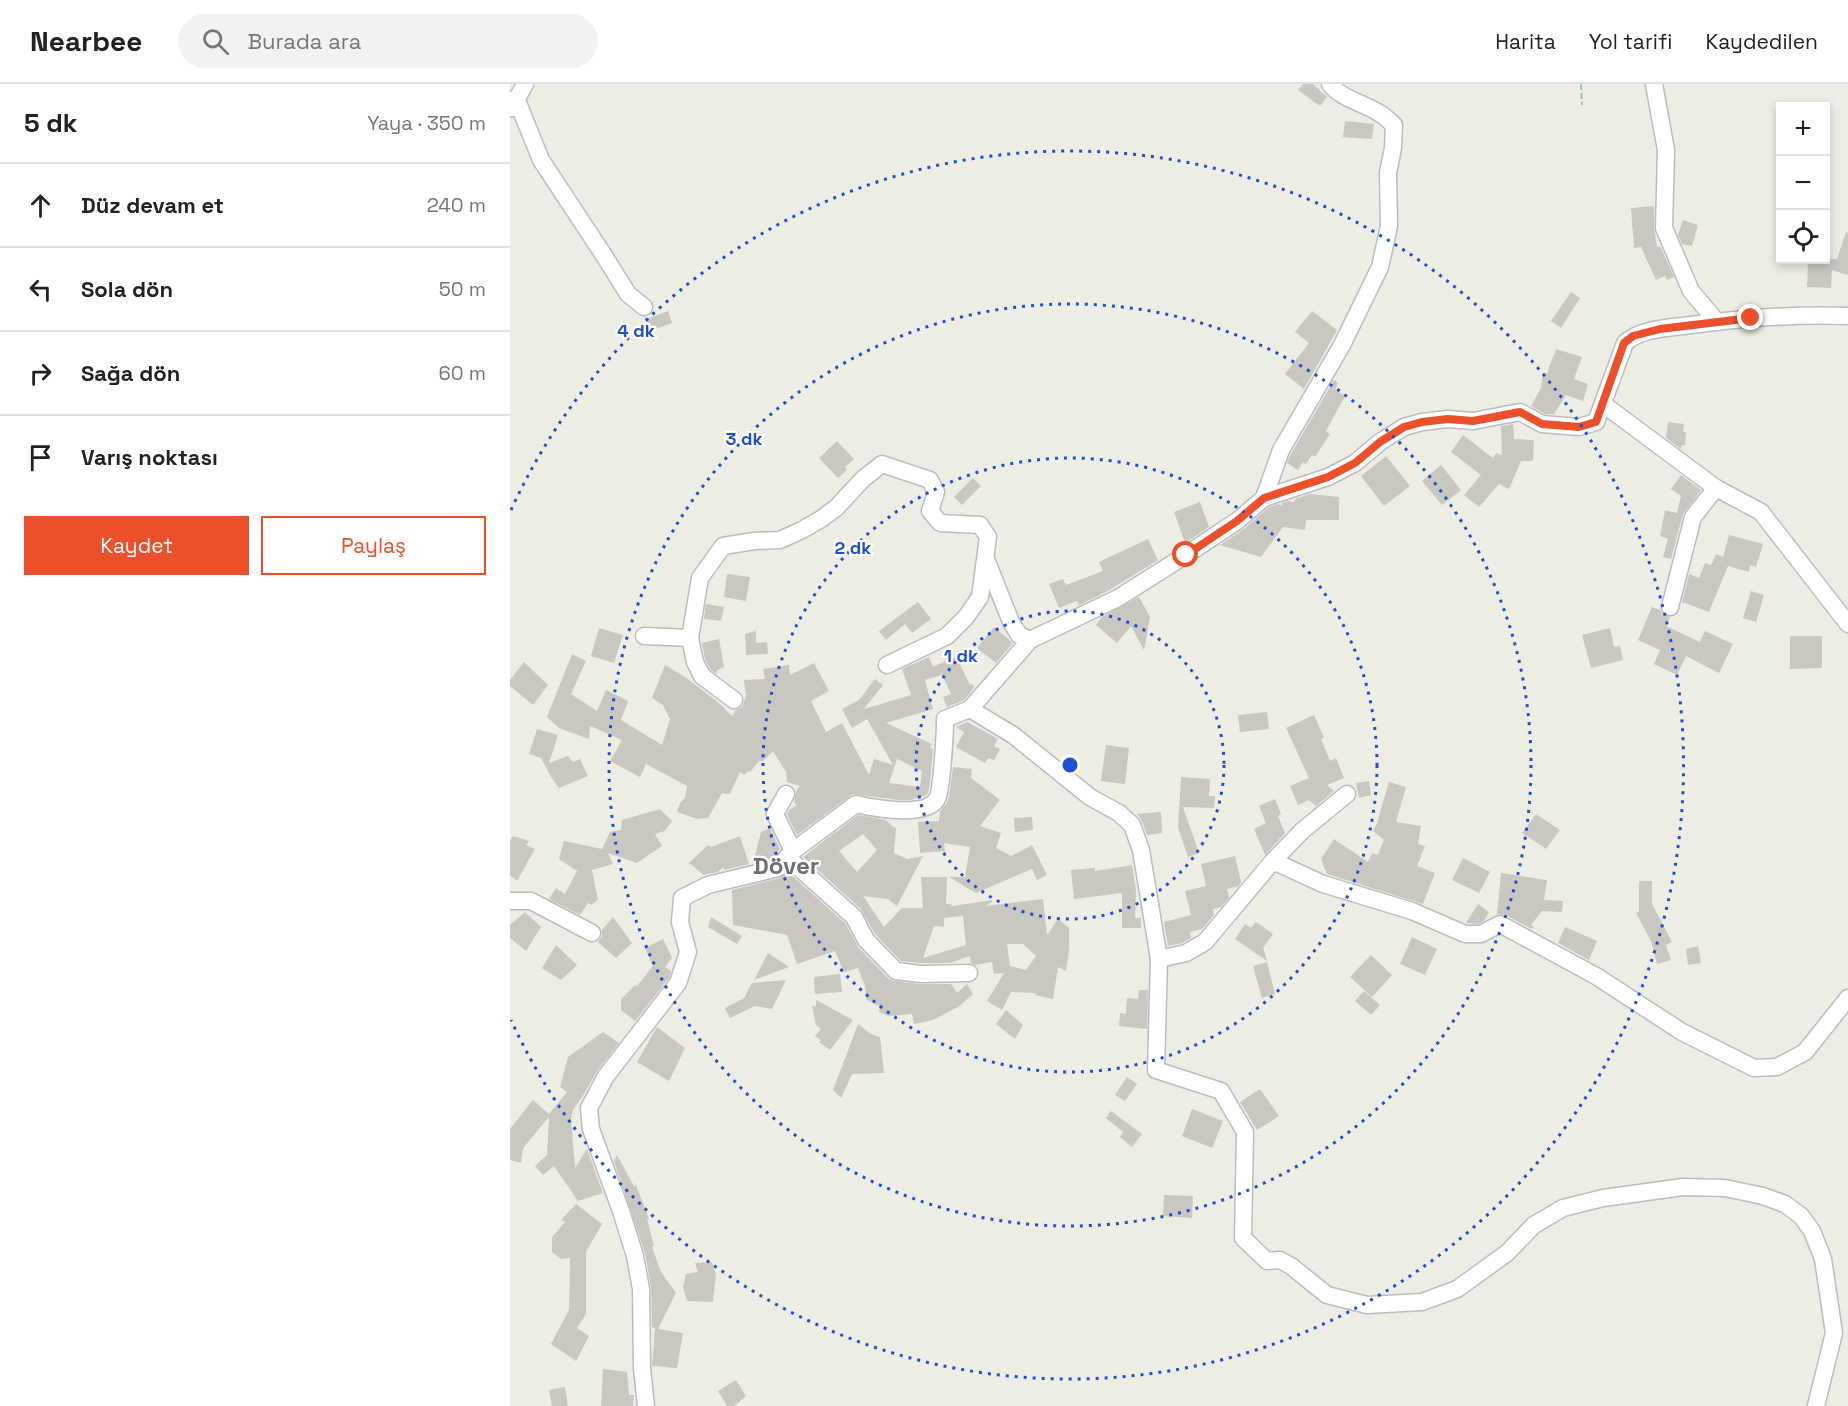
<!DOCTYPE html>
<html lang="tr">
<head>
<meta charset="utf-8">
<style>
	body { margin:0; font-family:"Space Grotesk",sans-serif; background:#f2f2f2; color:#222 }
	.controls { position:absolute; right:18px; top:18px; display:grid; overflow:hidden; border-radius:0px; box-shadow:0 3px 9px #0003 }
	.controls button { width:54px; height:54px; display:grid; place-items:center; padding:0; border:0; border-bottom:2px solid #e0e0e0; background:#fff; color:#222; font:30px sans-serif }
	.stop { position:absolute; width:18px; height:18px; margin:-14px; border:4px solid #ec502b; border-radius:50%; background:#fff }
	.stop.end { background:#ec502b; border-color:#fff; box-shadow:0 2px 6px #0008 }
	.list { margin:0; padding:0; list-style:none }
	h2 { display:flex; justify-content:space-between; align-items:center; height:78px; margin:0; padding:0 24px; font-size:26px }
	h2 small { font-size:20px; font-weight:400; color:#767676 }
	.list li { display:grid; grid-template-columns:39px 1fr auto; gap:18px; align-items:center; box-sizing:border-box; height:84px; padding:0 24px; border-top:2px solid #e0e0e0 }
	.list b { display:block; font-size:22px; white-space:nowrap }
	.list em { font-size:20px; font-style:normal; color:#767676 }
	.actions { display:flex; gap:12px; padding:18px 24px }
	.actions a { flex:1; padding:14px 0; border:2px solid #ec502b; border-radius:0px; text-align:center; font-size:21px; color:#ec502b }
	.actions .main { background:#ec502b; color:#fff }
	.icon { flex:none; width:33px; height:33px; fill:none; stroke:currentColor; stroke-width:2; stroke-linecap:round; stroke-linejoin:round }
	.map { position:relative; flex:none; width:1338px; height:1322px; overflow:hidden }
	header { display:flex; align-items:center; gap:36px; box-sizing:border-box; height:84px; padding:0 30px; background:#fff; border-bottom:2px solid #e0e0e0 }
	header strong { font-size:28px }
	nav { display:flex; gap:33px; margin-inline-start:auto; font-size:21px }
	.search { width:420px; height:54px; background:#f2f2f2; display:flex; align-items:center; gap:15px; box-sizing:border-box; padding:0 21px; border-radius:33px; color:#767676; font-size:22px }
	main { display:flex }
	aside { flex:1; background:#fff }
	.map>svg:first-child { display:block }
	.building { fill:#c9c7c0; fill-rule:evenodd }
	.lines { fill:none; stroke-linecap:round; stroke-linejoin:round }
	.minor-casing { stroke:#bbbcc2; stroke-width:19 }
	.path { stroke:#97c5a9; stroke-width:2; stroke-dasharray:6 3; stroke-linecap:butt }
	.minor { stroke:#fff; stroke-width:16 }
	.route { stroke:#ec502b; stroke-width:8 }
	.ring { fill:none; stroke:#1d4ed8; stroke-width:3; stroke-dasharray:3 6 }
	.labels { text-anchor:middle; stroke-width:4.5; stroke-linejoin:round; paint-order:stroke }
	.quarter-label { font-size:24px; font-weight:bold; fill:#6c7076; stroke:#fff }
	.centre { fill:#1d4ed8; stroke:#fff; stroke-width:3 }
	.ring-label { font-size:18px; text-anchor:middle; font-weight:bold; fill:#1d4ed8; stroke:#fff; stroke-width:4.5; stroke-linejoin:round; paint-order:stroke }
</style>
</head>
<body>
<header>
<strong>Nearbee</strong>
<div class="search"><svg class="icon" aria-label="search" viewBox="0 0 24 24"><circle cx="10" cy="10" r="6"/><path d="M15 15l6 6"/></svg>Burada ara</div>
<nav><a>Harita</a><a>Yol tarifi</a><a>Kaydedilen</a></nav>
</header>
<main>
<aside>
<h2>5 dk<small>Yaya · 350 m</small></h2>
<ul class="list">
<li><svg class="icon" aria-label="ahead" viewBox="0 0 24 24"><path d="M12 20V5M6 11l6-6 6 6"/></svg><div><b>Düz devam et</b></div><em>240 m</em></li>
<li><svg class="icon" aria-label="left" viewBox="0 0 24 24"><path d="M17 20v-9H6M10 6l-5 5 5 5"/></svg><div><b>Sola dön</b></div><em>50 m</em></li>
<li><svg class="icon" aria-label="right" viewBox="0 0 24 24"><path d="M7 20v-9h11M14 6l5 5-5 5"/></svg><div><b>Sağa dön</b></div><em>60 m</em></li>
<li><svg class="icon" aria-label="arrive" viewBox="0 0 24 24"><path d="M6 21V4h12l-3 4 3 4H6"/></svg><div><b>Varış noktası</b></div></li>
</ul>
<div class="actions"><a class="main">Kaydet</a><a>Paylaş</a></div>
</aside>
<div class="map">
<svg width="1338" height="1322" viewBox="0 0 1338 1322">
	<rect width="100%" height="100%" fill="#eeede3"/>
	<!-- building -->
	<g class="building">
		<path d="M793,0H803L817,13L810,22L788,6Z"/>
		<path d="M835,37L864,40L862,55L833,53Z"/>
		<path d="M1144,122V144L1147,163L1150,162L1164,193L1157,196L1155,192L1146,196L1131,163L1124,164L1121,124Z"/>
		<path d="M1173,136L1188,141L1182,162L1172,160L1168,151Z"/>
		<path d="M1336,148L1338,149V191L1322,186L1321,204L1297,203L1298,179L1294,178L1295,176L1327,175Z"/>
		<path d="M1061,208L1070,214L1051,244L1041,237Z"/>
		<path d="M158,227L162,239L140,247L136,235Z"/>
		<path d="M802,227L827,246L794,305L775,290L799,259L785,248Z"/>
		<path d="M1046,265L1072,273L1064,295L1078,300L1073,317L1056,311L1044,330H1035L1021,322L1031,304L1033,289H1037Z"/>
		<path d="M824,296L828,299L825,306L835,312L816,347L820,350L805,373L802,371L796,380L793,378L788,386L777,379L781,370Z"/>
		<path d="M1158,338L1174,340L1173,348H1176L1175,361H1172L1171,365L1156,354Z"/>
		<path d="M1003,340L1004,355L1024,356L1023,377H1011L999,405L989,400L969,423L954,411L971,391L941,368L953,351L983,374L986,369L992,371L991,342Z"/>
		<path d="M327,357L344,375L335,383L337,386L328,394L309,374Z"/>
		<path d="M876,372L900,402L874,422L851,392Z"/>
		<path d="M931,381L951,406L932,421L912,397Z"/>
		<path d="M1171,391L1191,406L1173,430L1161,475L1153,473L1158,455L1150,452L1155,426L1167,429L1171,412L1161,405Z"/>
		<path d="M463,394L471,402L452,421L444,413Z"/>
		<path d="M800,410L829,413V436H796L795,446L773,443L751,473L710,461L734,445L759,423L768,420L772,422V419L779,417L784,418L785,415Z"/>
		<path d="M690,418L699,443L675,459L664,428Z"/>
		<path d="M1219,451L1253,460L1246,483L1240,481L1239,488L1218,482L1199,528L1172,518L1179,490L1189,494L1195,479L1201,481L1206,470L1213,473Z"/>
		<path d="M638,455L648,476L596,508L569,521L567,517L549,524L539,500L553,495L556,501L593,487L589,478Z"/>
		<path d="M217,490L240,493L236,517L214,513Z"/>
		<path d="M1241,507L1254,511L1246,538L1233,534Z"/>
		<path d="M629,513L640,533L634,566L621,542L607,559L586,541L592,533Z"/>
		<path d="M408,518L421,535L402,549L395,540L376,556L369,547Z"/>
		<path d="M196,520L214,523L211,537L194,535Z"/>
		<path d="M1142,523L1150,526L1153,531L1160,533L1156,542L1190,558L1195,547L1223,560L1209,589L1176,572L1167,591L1144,580L1150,566L1128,556Z"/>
		<path d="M484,543L503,559L486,579L467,564Z"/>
		<path d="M89,544L113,551L104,579L81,572Z"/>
		<path d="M1100,544L1104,563L1110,562L1113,576L1081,584L1072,551Z"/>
		<path d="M246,547V559L257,558L258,570L236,571L235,550Z"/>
		<path d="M1280,552H1312V584L1280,585Z"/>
		<path d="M209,555L214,583L207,586L206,590L200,585L195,575L192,559Z"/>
		<path d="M62,570L76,577L61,610L87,627L96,606L118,617L111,636L152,661L160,635L153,621L142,614L155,581L175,593L209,619L222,632L226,626L232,623L234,618L236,612L234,596L255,595L253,585L279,581L280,591L304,579L319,607L301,617L316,648L332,639L359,691L364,675L383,681L357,635L342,644L332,625L349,616L365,595L373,601L354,625L401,611L392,585L419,573L423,583L446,572L460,601L463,600L464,604L454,616L437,623L433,613L441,610L432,591L415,596L423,625L376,639L422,660L420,663L423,665L420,699L418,709L415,712L400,716H389L343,710L287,751L277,730L280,725L287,721L284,718L286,707L290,702L277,698L276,688L263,667L253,677H249L240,688L238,687L234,691L230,688L220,710L212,709L198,734L187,735L167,728L170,719L175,714L177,702L136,680L130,693L100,677L112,656L80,642L79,655L49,644L37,633ZM387,675L412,687L410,703L379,699Z"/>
		<path d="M14,578L38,601L23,621L0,602V596Z"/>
		<path d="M757,628L759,645L730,648L728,631Z"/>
		<path d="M804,631L814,654L811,655L820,677L826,674L834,694L817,701L824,707L806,722L799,716L788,721L780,702L799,694L776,644Z"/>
		<path d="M457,638L488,655L484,662L490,665L484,676L478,674L475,679L446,663L454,648L446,643Z"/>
		<path d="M27,645L48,651L39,679L58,672L63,678L70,675L78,692L49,704L41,693L31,674L19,670Z"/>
		<path d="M596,661L619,664L615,700L591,697Z"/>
		<path d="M443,683L462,685L461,694L490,716L470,742L491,749L486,764L501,772L522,761L537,791L527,796L522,785L466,809L439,793H455L460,763L434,759L435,767L410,769L408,738L429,737L430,727L437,719L439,713Z"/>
		<path d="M671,693L700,695L699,712H705L704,724L673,723L689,769L678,773L668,744Z"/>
		<path d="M859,697L861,711L849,714L846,699Z"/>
		<path d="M879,698L896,703L886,738L911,742L908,760L915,762L907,782L925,789L913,820L817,790L811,775L824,755L858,778L862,769L868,771L874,756L863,747L867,739Z"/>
		<path d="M765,715L771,730L768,732L775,749L755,771L744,745L756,739L749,722Z"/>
		<path d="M150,725L162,737L155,747L145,750L152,762L127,779L98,769L103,780L82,786L88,816L81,821L78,819L70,831L39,815L46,804L55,810L67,787L49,775L54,757L92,765L100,748L111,746L112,736Z"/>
		<path d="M651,728L652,749L637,751L632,737L627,730Z"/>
		<path d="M1026,730L1050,746L1036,765L1012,749Z"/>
		<path d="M348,731L376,736L383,743L386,744L384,769L397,775L413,772L387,822L378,815L353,812L374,843L392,824H413L411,793H437L436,820H441L442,822L482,816V818L475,822L533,815L537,851L548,835L559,844V866L556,887L548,883L543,915L525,911L526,909L501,908L492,926L477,917L494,889L484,890L482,878L465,881L461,879L460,872L440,879H412L391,877L365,850L351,825L293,773ZM353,750L367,766L347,788L329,767ZM453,832L456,861L413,874L424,842L434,843V834ZM497,860H513L526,872L516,886L500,882Z"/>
		<path d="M522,733L523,746L505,748L504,734Z"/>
		<path d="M260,744L270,765L262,775L243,779L251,748Z"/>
		<path d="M3,752L19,757L16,761L25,765L7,797L0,791V757Z"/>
		<path d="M230,752L239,780L214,786L213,783L208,788L194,791L179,779L198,761L201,763Z"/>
		<path d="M725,772L731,798L729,802L717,805L719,814L711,823L703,825L704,831L692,845L680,848L681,854L672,859L658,862L654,838L681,831L675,807L696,802L691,780Z"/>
		<path d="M953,774L980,788L969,809L942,796Z"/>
		<path d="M622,781L626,806L625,834H631V844H612V809L564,815L561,786L585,784V787Z"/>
		<path d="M278,788L336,840L348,863L379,895L385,897L410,900H441L447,909L457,900L463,910L448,923L423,936L404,940L402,930L379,932L369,928L370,923L356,915L355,902L348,884L334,888L325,867L287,880L277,851L223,841L222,806L270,794Z"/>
		<path d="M991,789L1037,796L1034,816L1053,817L1052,828L1032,827L1021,841L1024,843L1022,845L995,831L987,830Z"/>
		<path d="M1129,797H1142V820L1162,858L1156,861L1161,876L1147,880L1141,857L1126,829L1129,828Z"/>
		<path d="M968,820L979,828L974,837L968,840L956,839Z"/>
		<path d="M15,828L31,843L16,867L0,854V841Z"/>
		<path d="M103,833L122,859L106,874L88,858L92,853V846Z"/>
		<path d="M201,833L232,852L227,860L198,843Z"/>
		<path d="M746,838L763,850L753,864L757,877L725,855L735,840L741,844Z"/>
		<path d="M1055,843L1087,857L1079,876L1048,859Z"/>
		<path d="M902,853L927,865L915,891L890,880Z"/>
		<path d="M153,855L162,874L155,883L161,887L159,894L125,937L111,926V915L125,901L127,902L143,882L135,864Z"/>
		<path d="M46,861L67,881L51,896L32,884Z"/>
		<path d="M1188,862L1191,879L1178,881L1176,865Z"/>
		<path d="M258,869L279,883L244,896Z"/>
		<path d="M861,871L882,891L862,913L840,893Z"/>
		<path d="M757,878L765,910L752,914L743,882Z"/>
		<path d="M330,890L332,908L305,910L304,893Z"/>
		<path d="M276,896L262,925L245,922L220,934L215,924L234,914L242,899Z"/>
		<path d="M629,906H638L637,945L609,942L610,929L616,930L617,914L628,915Z"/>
		<path d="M854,907L870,921L861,931L845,917Z"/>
		<path d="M306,916L343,936L320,966L309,958L311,956L305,952L311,945L306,941L302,922H306Z"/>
		<path d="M496,926L513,941L505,955L486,940Z"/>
		<path d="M348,940L361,950L370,953L374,989L342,990L331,1014L323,1006Z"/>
		<path d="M147,943L175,964L159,997L127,978Z"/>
		<path d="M93,948L109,959L87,987L74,1010L63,1026L61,1035L65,1084L77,1065L93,1109L68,1117L44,1082L33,1091L25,1082L37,1071L39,1033L13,1064L11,1079L0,1076V1045L23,1016L39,1030L57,1008L50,1003L58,973Z"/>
		<path d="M617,993L627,1000L615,1017L605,1011Z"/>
		<path d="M750,1005L769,1032L747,1046L730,1018Z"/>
		<path d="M682,1025L713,1037L702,1064L672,1052Z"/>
		<path d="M601,1027L632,1050L622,1063L610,1053L613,1048L596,1034Z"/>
		<path d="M107,1071L124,1102L126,1101L139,1135H137L144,1162L142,1163L151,1188L166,1209L148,1245L173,1249L167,1284L142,1282L145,1244L142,1243L141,1203L135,1169L104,1077Z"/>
		<path d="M654,1111L683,1112L682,1134L653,1132Z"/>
		<path d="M66,1120L92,1140L76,1168V1230L67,1244L79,1252L66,1277L41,1260L59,1226L60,1174L51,1175L42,1168V1153L55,1138L51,1136Z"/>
		<path d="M202,1178L206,1190L203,1218L177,1217L173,1203L176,1190L188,1188L185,1179Z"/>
		<path d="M93,1285L117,1288L119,1311H124L123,1322H91Z"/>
		<path d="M226,1296L236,1312L224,1322H217L208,1307Z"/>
		<path d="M55,1303L58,1322H42L39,1306Z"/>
	</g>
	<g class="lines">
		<!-- minor casing -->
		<g class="minor-casing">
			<g id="minor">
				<path d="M1144,0L1156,66L1154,144L1181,207L1207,238"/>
				<path d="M6,14L31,76L93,170L118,210L134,223"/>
				<path d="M2,24L15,0"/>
				<path d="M1093,320L1206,404L1251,428L1338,540"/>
				<path d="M754,414L771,366L832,261L870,183L879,142L878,89L883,64L884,41C879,37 875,32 869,29C854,19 831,15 820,0"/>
				<path d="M476,475L501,538L509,551L520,556"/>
				<path d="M1160,523L1183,433L1206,404"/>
				<path d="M134,552L180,554"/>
				<path d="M224,616L192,592L185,578L180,554L190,494L213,462L244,457L270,456L292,446L311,435L326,424L353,395L372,380L420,396L426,408L420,427L430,439L470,441L478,453L470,513L456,533L437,552L377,581"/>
				<path d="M460,625L503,651L580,713L609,729L622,741L631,766L649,875L676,869L695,858L763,777L792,747L837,710"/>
				<path d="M276,710L265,730L283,767"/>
				<path d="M277,773L344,833L356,856L386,887L411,890L459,889"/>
				<path d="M763,777L813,800L902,827L955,850H971L990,840L1086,892L1172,948L1244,984L1267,983L1295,968L1338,914"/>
				<path d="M0,817H21L82,849"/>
				<path d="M649,875L646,986L711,1007L735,1048L733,1154L757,1177L770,1176L781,1182L817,1211L857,1221L912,1218L947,1205L997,1169L1024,1141L1053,1124L1093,1114L1173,1103L1215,1104L1253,1112L1275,1120L1291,1132L1302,1147L1313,1175L1324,1249L1306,1322"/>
				<path d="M136,1322L132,1284L131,1205L125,1172L111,1127L81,1045L79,1024L96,992L168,899L178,868L170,838L172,814L198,801L268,784L283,767L346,720C363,724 416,734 427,715C432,706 435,649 435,635L460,625L520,556L608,514L676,471L727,437L754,414L818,393L845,379L870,358L894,343L912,338L938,335L963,337L1010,328L1032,340L1069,343L1086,338L1115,259C1131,244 1159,244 1181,241C1233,234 1285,230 1338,232"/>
			</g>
		</g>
		<!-- path -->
		<path class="path" d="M1071,0L1072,21"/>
		<!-- minor -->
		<use href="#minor" class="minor"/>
	</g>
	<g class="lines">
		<!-- route -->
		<path class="route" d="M676,471L727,437L754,414L818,393L845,379L870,358L894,343L912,338L938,335L963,337L1010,328L1032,340L1069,343L1086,338L1114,259L1123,252L1150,245L1241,234"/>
	</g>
	<!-- distance rings -->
	<g class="ring">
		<circle cx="560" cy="681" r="154"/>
		<circle cx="560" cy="681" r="307"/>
		<circle cx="560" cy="681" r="461"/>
		<path d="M1 426A614 614 0 1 1 1 936"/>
	</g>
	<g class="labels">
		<!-- quarter labels -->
		<g class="quarter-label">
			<text x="276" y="790">Döver</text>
		</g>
	</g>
	<circle cx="560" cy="681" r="9" class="centre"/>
	<g class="ring-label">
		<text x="126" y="253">4 dk</text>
		<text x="234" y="361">3 dk</text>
		<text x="343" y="470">2 dk</text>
		<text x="451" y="578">1 dk</text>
	</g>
</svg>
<div class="controls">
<button>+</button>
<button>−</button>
<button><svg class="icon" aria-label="locate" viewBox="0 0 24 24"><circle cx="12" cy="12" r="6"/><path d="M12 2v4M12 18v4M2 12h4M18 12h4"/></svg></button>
</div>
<div class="stop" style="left:676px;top:471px"></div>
<div class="stop end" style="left:1241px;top:234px"></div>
</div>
</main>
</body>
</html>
